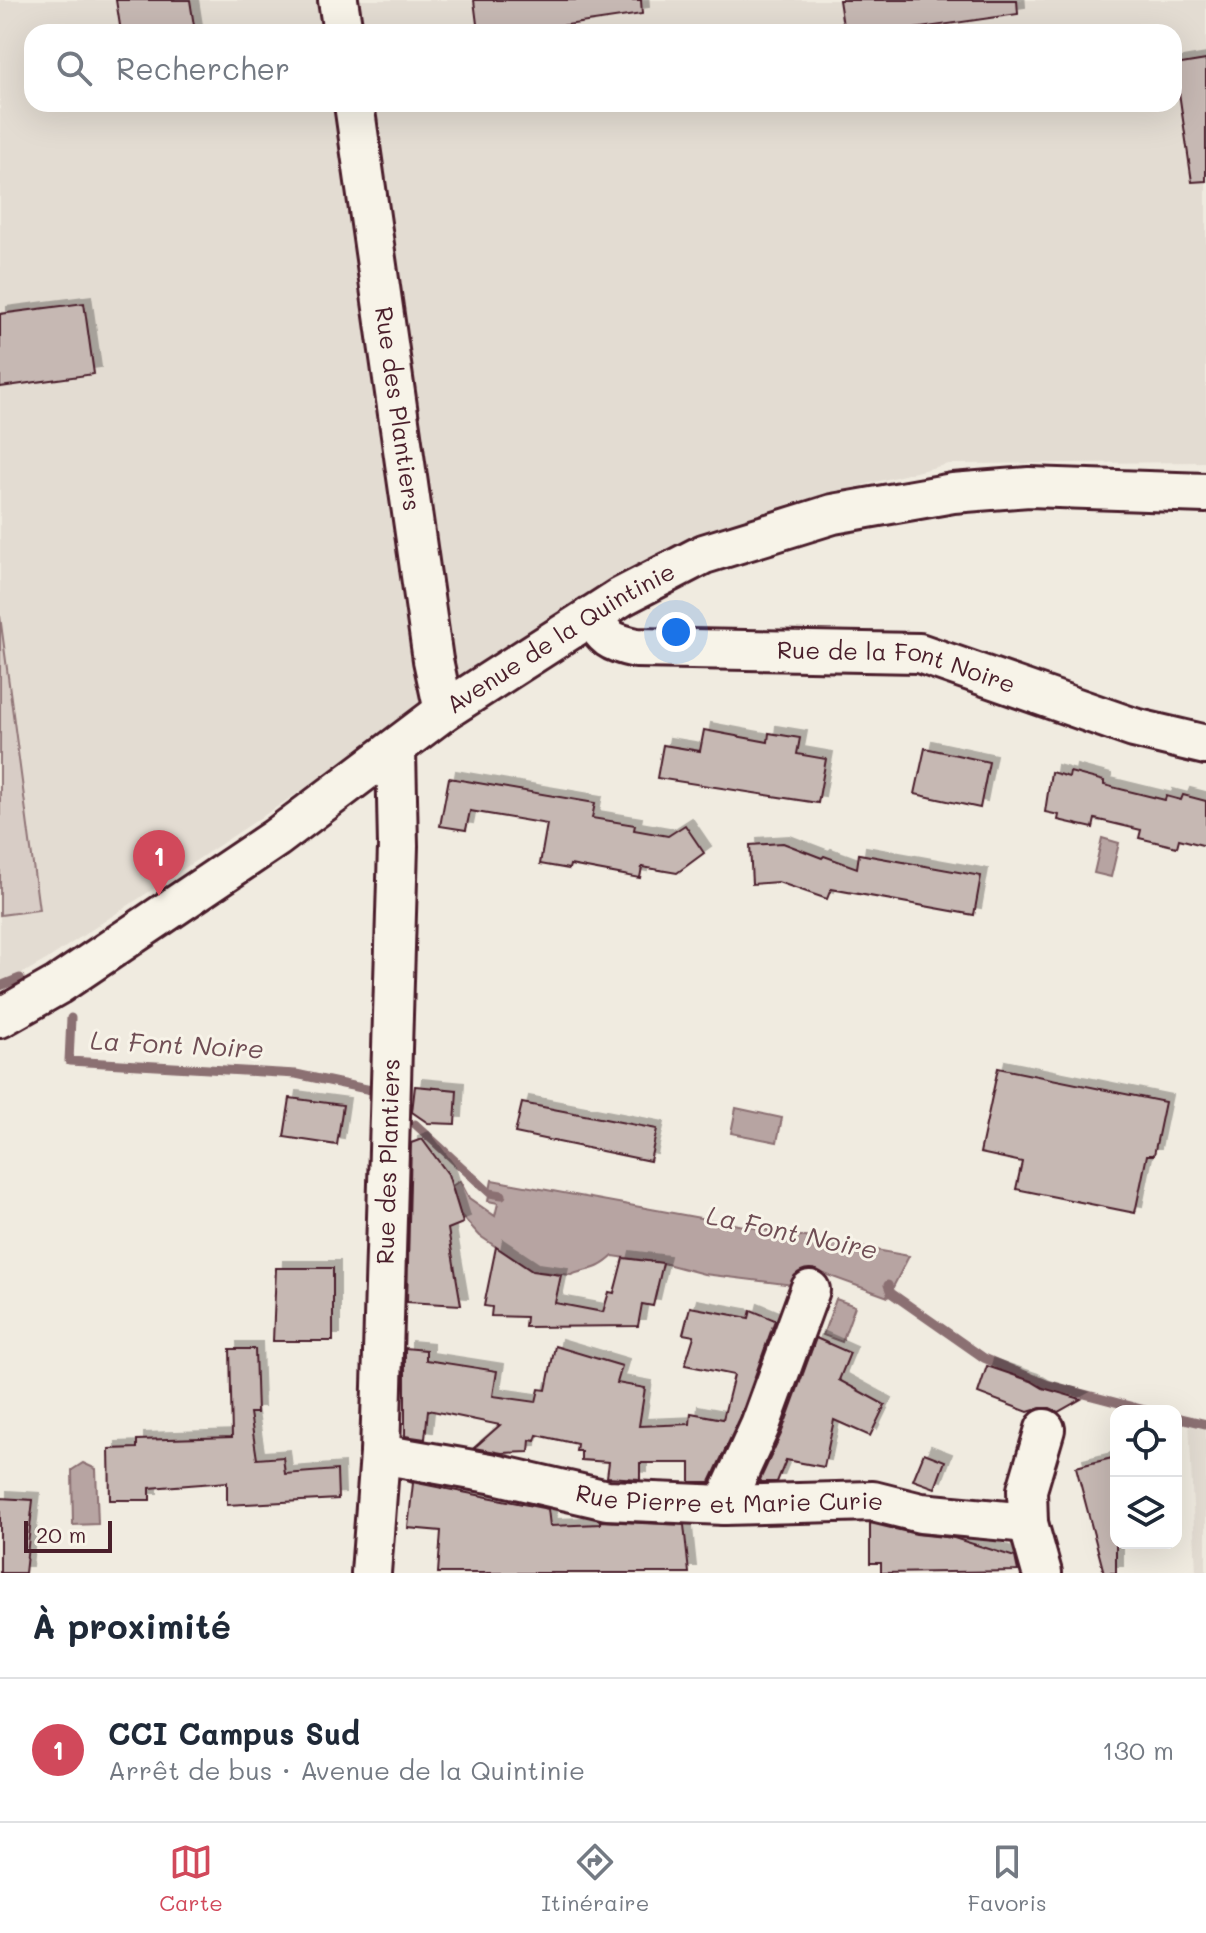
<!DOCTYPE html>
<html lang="fr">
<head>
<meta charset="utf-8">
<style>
	body { margin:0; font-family:Mali,sans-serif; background:#f2f2f3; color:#1f2937 }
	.controls { position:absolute; right:24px; bottom:24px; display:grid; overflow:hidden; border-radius:16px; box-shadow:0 8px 32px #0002 }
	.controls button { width:72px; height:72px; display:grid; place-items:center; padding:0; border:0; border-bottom:2px solid #e0e1e3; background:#fff; color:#1f2937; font:40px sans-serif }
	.scale { position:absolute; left:24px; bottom:20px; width:88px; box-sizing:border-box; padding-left:8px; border:4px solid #4a1f2b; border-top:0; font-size:22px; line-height:28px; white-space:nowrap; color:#4a1f2b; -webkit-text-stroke:6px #f7f3e8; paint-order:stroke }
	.you { position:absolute; left:676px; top:632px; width:28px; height:28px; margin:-20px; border:6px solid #fff; border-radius:50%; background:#1a73e8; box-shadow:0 0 0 12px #1a73e833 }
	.badge { display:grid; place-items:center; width:52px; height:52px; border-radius:50%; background:#d1495b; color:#fff; font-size:26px; font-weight:700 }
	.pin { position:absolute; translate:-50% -66px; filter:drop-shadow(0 2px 4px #0008) }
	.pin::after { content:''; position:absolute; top:42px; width:28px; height:24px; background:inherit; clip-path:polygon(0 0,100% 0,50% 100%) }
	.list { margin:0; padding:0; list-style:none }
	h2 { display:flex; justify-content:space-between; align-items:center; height:104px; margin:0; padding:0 32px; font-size:34px }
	h2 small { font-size:26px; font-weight:400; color:#747a83 }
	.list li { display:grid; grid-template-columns:52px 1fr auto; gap:24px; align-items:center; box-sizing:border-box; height:144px; padding:0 32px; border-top:2px solid #e0e1e3 }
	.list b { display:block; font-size:30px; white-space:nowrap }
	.list p { margin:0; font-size:26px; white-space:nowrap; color:#747a83 }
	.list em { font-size:26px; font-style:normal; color:#747a83 }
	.icon { flex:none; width:44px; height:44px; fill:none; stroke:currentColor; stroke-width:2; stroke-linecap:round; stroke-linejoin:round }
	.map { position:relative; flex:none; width:1206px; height:1573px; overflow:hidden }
	.search { position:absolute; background:#fff; box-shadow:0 8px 32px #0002; left:24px; right:24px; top:24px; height:88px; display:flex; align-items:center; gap:20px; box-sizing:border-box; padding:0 28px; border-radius:24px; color:#747a83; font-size:30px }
	.sheet { height:248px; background:#fff }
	nav { display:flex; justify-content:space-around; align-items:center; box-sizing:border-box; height:112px; border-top:2px solid #e0e1e3; background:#fff; font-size:22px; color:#747a83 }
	nav a { display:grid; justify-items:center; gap:4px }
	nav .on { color:#d1495b }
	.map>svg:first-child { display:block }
	.built { fill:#e3dcd2; fill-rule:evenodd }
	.green { fill:#d8cdc6; stroke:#917678; stroke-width:2 }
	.water { fill:#b7a4a2; stroke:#8b6f72; stroke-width:2 }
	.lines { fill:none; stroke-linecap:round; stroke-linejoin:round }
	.stream { stroke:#8b6f72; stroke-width:9 }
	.building { fill:#c6b8b3; stroke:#4a1f2b; stroke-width:2; filter:url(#shadow) }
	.minor-casing { stroke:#4a1f2b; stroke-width:44 }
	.minor { stroke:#f7f3e8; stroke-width:38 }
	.labels { text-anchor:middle; stroke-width:6; stroke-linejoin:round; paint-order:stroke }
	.street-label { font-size:24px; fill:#4a1f2b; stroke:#f7f3e8 }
	.water-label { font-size:26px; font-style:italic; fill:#704e55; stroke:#f7f3e8 }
</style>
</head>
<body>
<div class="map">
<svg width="1206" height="1573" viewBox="0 0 1206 1573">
	<defs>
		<filter id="shadow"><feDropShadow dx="7" dy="-7" stdDeviation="0" flood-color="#0004"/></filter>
	</defs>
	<rect width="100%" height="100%" fill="#f0ebe0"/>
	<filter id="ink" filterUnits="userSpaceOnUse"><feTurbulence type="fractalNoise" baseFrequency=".0125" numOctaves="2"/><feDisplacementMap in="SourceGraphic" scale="16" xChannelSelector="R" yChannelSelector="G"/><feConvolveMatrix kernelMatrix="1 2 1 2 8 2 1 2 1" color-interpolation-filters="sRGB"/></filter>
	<g filter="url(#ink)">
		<!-- built -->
		<g class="built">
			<path d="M0,0H1206V462L948,464L791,503L681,545L608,587L46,960L0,986ZM32,32H1174V104H32Z"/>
			<path d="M1189,1421L1206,1424V1573H1196Z"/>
		</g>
		<!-- green -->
		<path class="green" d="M0,616L39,910L0,915Z"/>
		<!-- water -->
		<g class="water">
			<path d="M1102,838L1119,843L1111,877L1094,873Z"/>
			<path d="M736,1108L782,1118L777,1142L731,1133Z"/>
			<path d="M492,1180L909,1256L888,1297L822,1273L817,1288L704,1274L663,1263L613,1256C596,1272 588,1268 571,1275L532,1271L480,1236L460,1214L452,1186L460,1181L469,1198L495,1216L498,1203L488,1201Z"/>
			<path d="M836,1299L855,1306L842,1342L823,1335Z"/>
			<path d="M83,1463L96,1469L98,1524L73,1525L72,1470Z"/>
		</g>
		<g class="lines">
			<!-- stream -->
			<g class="stream">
				<path d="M0,986L20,978"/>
				<path d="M71,1018L69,1061L296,1074L371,1090"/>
				<path d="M415,1124L490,1193L502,1195"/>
				<path d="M888,1285L891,1293L984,1358L1046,1384L1149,1411"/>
				<path d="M1176,1417L1206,1424"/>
			</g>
		</g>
		<!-- building -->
		<g class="building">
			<path d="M116,0H190L195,32H121Z"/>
			<path d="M474,0H641L642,14L519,32H478Z"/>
			<path d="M839,0H1017L1018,14L893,32H844Z"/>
			<path d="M1206,60V181L1192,182L1175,65Z"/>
			<path d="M84,303L94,374L0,387V314Z"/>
			<path d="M704,730L768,742L769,733L800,738L797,754L826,759L818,803L657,778L663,745L700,751Z"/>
			<path d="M925,748L989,762L980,808L915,794Z"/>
			<path d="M1051,772L1069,777L1070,772L1104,781V785L1165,800L1166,796L1181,800L1183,795L1206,801V846L1179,839L1177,847L1139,838L1141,830L1095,819L1093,828L1058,820L1059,815L1045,812Z"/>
			<path d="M449,778L595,803L592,818L635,825L634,830L668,836L685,825L704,853L677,873L642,867L640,878L570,865L569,869L540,864L547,824L470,811L466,830L440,826Z"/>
			<path d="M783,843L822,858L824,856L857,868L859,854L981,876L974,915L831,889L827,899L778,882L752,884L750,845Z"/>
			<path d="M998,1068L1165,1102L1154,1155H1147L1135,1213L1016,1189L1022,1162L980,1153Z"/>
			<path d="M415,1086L457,1090L455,1124L428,1123L412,1112Z"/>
			<path d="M290,1098L343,1105L337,1145L284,1137Z"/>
			<path d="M522,1103L657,1129L650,1161L515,1133Z"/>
			<path d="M422,1139L448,1174L463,1223L448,1229L461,1305L407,1302L411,1143Z"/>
			<path d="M496,1247L532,1271L561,1275L555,1303L603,1312L609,1292L614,1293L623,1258L663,1263L653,1306L642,1304L638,1326L525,1327L526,1317L491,1316L492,1307L484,1306Z"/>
			<path d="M276,1268H333V1341H273Z"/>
			<path d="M690,1307L749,1318L751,1310L775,1320L740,1418L710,1482H690V1463H640V1479L607,1477L609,1462L581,1460V1451H576L577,1444L537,1435L535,1441L530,1440L529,1452L502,1453L474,1448L500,1425L428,1410L425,1439L405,1436V1348L426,1350V1360L497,1371L493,1396L536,1402L539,1389L546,1390L555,1346L622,1366L617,1383L645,1388L639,1426L690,1424L691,1413L723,1419L734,1375L685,1365L694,1336L683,1334Z"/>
			<path d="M816,1338L850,1353L839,1380L885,1405L870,1436L834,1420L824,1467L786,1460L777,1482H759L781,1434Z"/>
			<path d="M230,1349H255L257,1413H250L257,1459L283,1457L285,1474L337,1470L338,1499L227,1505V1482L150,1488V1500H110L109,1449L137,1448V1440L232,1437Z"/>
			<path d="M987,1366L1031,1381L1043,1388L1081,1399L1058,1412L1050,1408H1041L1028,1412L978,1393Z"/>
			<path d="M924,1453L945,1461L935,1488L913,1480Z"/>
			<path d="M1112,1458L1116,1472V1573H1104L1076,1467Z"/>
			<path d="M407,1481L548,1509L550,1526L600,1524V1521L684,1525L689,1573H438L441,1531L408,1528L413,1483Z"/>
			<path d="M0,1498L33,1500L25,1573H0Z"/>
			<path d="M870,1523L916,1534L954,1538L1015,1557L1018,1571L881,1573V1563H870Z"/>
		</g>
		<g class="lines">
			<!-- minor casing -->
			<g class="minor-casing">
				<g id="minor">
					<path d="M338,0L343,32"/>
					<path id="s1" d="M354,104L433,660L444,711"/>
					<path id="s2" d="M591,616C606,639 609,642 636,648L919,653L1134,728L1206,745"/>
					<path id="s3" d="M0,1018L58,985L276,838L444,711L621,597L704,554L833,514L953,493L1029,487L1206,493"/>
					<path id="s4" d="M380,1454L490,1473L607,1500L724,1505L873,1501L921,1513L1028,1523"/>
					<path d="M724,1505L760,1426L810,1290"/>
					<path id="s5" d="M371,1573L380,1454L398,846L396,750"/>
					<path d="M1042,1573L1028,1523L1027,1490L1045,1429"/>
				</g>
			</g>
			<!-- minor -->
			<use href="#minor" class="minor"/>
		</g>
	</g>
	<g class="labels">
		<!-- street labels -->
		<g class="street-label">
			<text dy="8" stroke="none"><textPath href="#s1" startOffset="308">Rue des Plantiers</textPath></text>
			<text dy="8" stroke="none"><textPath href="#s3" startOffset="678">Avenue de la Quintinie</textPath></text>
			<text dy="8" stroke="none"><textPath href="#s2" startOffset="320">Rue de la Font Noire</textPath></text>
			<text dy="8" stroke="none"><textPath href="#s5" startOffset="412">Rue des Plantiers</textPath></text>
			<text dy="8" stroke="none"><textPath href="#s4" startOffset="354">Rue Pierre et Marie Curie</textPath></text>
		</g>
		<!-- water labels -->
		<g class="water-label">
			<text transform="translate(177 1045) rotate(3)" y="9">La Font Noire</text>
			<text transform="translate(792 1233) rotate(12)" y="9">La Font Noire</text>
		</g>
	</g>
</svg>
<div class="controls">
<button><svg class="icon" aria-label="locate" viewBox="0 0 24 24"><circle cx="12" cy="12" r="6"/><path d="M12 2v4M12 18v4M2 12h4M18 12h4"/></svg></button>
<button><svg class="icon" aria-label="layers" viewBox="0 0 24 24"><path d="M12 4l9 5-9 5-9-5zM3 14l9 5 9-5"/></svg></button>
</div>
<div class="scale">20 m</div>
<div class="you"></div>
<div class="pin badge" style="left:159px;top:896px">1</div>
<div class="search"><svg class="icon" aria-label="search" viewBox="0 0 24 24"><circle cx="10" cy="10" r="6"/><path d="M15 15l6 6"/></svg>Rechercher</div>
</div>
<section class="sheet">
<h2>À proximité<small></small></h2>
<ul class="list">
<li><span class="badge">1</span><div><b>CCI Campus Sud</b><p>Arrêt de bus · Avenue de la Quintinie</p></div><em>130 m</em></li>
</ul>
</section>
<nav>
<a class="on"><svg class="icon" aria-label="map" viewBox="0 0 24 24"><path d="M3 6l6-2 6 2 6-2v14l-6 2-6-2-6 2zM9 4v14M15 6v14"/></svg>Carte</a>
<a><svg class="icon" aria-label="directions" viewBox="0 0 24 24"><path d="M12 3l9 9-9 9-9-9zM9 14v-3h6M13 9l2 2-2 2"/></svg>Itinéraire</a>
<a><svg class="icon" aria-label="saved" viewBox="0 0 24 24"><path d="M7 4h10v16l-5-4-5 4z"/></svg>Favoris</a>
</nav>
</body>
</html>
